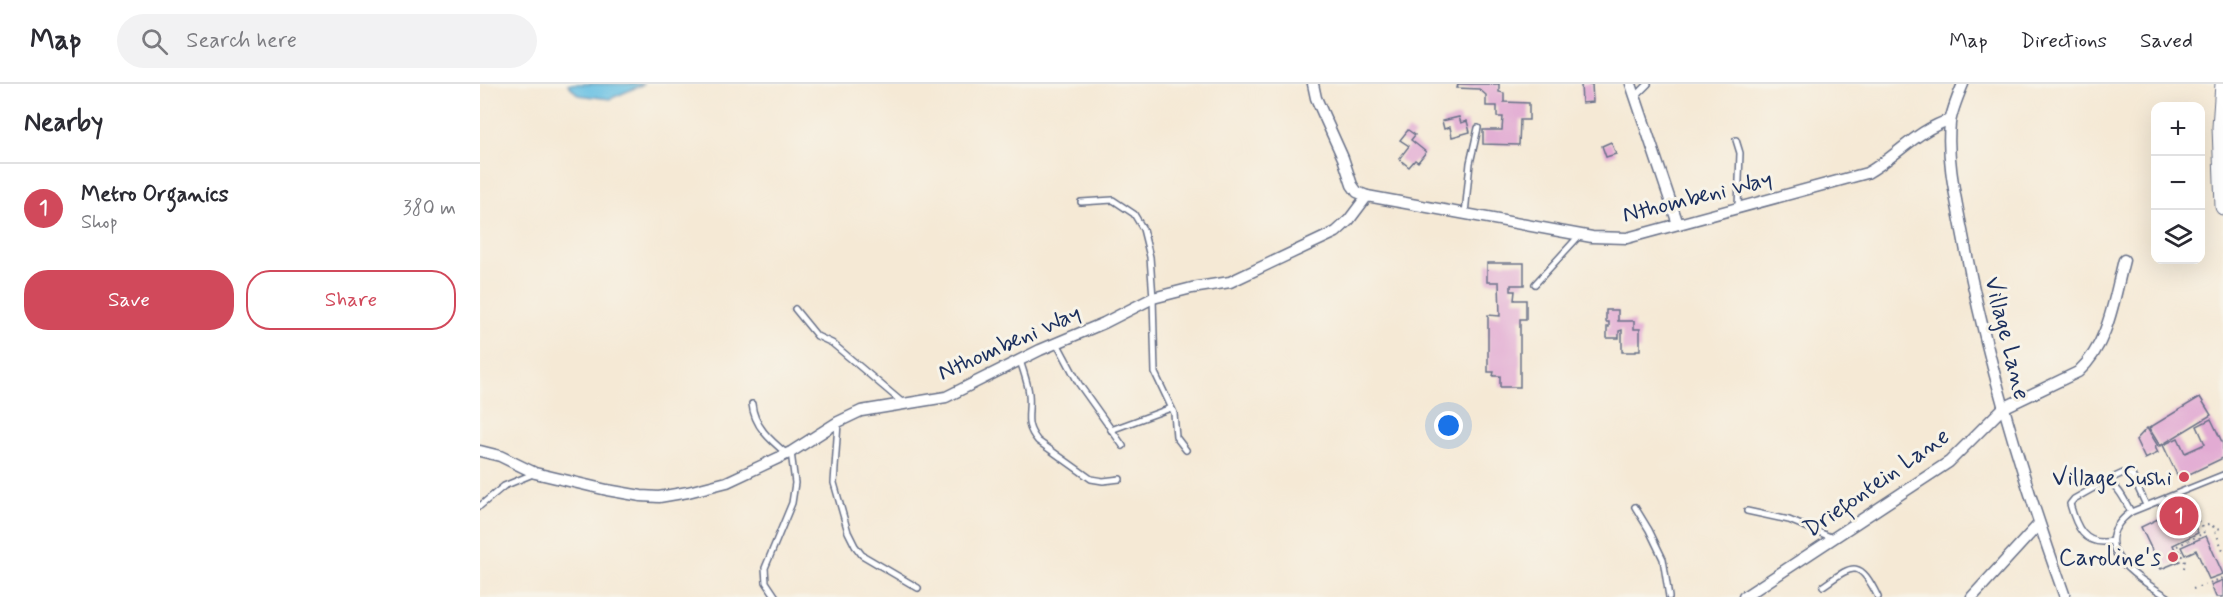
<!DOCTYPE html>
<html lang="en">
<head>
<meta charset="utf-8">
<style>
	body { margin:0; font-family:Mynerve,sans-serif; background:#f2f2f3; color:#2b2b33 }
	.controls { position:absolute; right:18px; top:18px; display:grid; overflow:hidden; border-radius:12px; box-shadow:0 6px 24px #0002 }
	.controls button { width:54px; height:54px; display:grid; place-items:center; padding:0; border:0; border-bottom:2px solid #e1e1e2; background:#fff; color:#2b2b33; font:30px sans-serif }
	.you { position:absolute; left:969px; top:342px; width:21px; height:21px; margin:-15px; border:4px solid #fff; border-radius:50%; background:#1a73e8; box-shadow:0 0 0 9px #1a73e833 }
	.badge { display:grid; place-items:center; width:39px; height:39px; border-radius:50%; background:#d1495b; color:#fff; font-size:20px; font-weight:700 }
	.pin { position:absolute; translate:-50% -50%; border:3px solid #fff; box-shadow:0 2px 6px #0006 }
	.list { margin:0; padding:0; list-style:none }
	h2 { display:flex; justify-content:space-between; align-items:center; height:78px; margin:0; padding:0 24px; font-size:26px }
	h2 small { font-size:20px; font-weight:400; color:#7c7c81 }
	.list li { display:grid; grid-template-columns:39px 1fr auto; gap:18px; align-items:center; box-sizing:border-box; height:90px; padding:0 24px; border-top:2px solid #e1e1e2 }
	.list b { display:block; font-size:22px; white-space:nowrap }
	.list p { margin:0; font-size:20px; white-space:nowrap; color:#7c7c81 }
	.list em { font-size:20px; font-style:normal; color:#7c7c81 }
	.actions { display:flex; gap:12px; padding:18px 24px }
	.actions a { flex:1; padding:14px 0; border:2px solid #d1495b; border-radius:24px; text-align:center; font-size:21px; color:#d1495b }
	.actions .main { background:#d1495b; color:#fff }
	.icon { flex:none; width:33px; height:33px; fill:none; stroke:currentColor; stroke-width:2; stroke-linecap:round; stroke-linejoin:round }
	.map { position:relative; flex:none; width:1743px; height:513px; overflow:hidden }
	header { display:flex; align-items:center; gap:36px; box-sizing:border-box; height:84px; padding:0 30px; background:#fff; border-bottom:2px solid #e1e1e2 }
	header strong { font-size:28px }
	nav { display:flex; gap:33px; margin-inline-start:auto; font-size:21px }
	.search { width:420px; height:54px; background:#f2f2f3; display:flex; align-items:center; gap:15px; box-sizing:border-box; padding:0 21px; border-radius:33px; color:#7c7c81; font-size:22px }
	main { display:flex }
	aside { flex:1; background:#fff }
	.map>svg:first-child { display:block }
	.water { fill:#65bfe3; stroke:#4077a0; stroke-width:1.5 }
	.building { fill:#e2abd3 }
	.lines { fill:none; stroke-linecap:round; stroke-linejoin:round }
	.service-casing { stroke:#677088; stroke-width:8 }
	.minor-casing { stroke:#677088; stroke-width:13 }
	.primary-casing { stroke:#677088; stroke-width:17 }
	.path { stroke:#677088; stroke-width:2; stroke-dasharray:1.5 4.5; stroke-linecap:butt }
	.service { stroke:#fff; stroke-width:5 }
	.minor { stroke:#fff; stroke-width:10 }
	.primary { stroke:#fff; stroke-width:15 }
	.poi-dot { fill:#d1495b; stroke:#f7f3e8; stroke-width:2 }
	.labels { text-anchor:middle; stroke-width:6; stroke-linejoin:round; paint-order:stroke }
	.street-label { font-size:24px; fill:#1b2f5e; stroke:#f7f3e8 }
	.poi-label { font-size:24px; fill:#1b2f5e; stroke:#f7f3e8; text-anchor:end }
</style>
</head>
<body>
<header>
<strong>Map</strong>
<div class="search"><svg class="icon" aria-label="search" viewBox="0 0 24 24"><circle cx="10" cy="10" r="6"/><path d="M15 15l6 6"/></svg>Search here</div>
<nav><a>Map</a><a>Directions</a><a>Saved</a></nav>
</header>
<main>
<aside>
<h2>Nearby<small></small></h2>
<ul class="list">
<li><span class="badge">1</span><div><b>Metro Organics</b><p>Shop</p></div><em>380 m</em></li>
</ul>
<div class="actions"><a class="main">Save</a><a>Share</a></div>
</aside>
<div class="map">
<svg width="1743" height="513" viewBox="0 0 1743 513">
	<rect width="100%" height="100%" fill="#f7f3e8"/>
	<filter id="ink" filterUnits="userSpaceOnUse"><feTurbulence type="fractalNoise" baseFrequency=".0167" numOctaves="2"/><feDisplacementMap in="SourceGraphic" scale="12" xChannelSelector="R" yChannelSelector="G"/><feConvolveMatrix kernelMatrix="1 2 1 2 8 2 1 2 1" color-interpolation-filters="sRGB"/></filter>
	<filter id="wash" filterUnits="userSpaceOnUse"><feTurbulence type="fractalNoise" baseFrequency=".008" numOctaves="4" result="noise"/><feDisplacementMap in="SourceGraphic" scale="24" xChannelSelector="R" yChannelSelector="G"/><feGaussianBlur stdDeviation="1.35" result="paint"/><feColorMatrix in="noise" values="0 0 0 0 0 0 0 0 0 0 0 0 0 0 0 0 0 1.4 0 .05"/><feComposite in="paint" operator="in"/></filter>
	<g filter="url(#wash)">
		<rect width="100%" height="100%" fill="#f5e9d5"/>
		<!-- water -->
		<path class="water" d="M88,0H164L130,15L98,11Z"/>
		<g id="blocks">
			<!-- building -->
			<g class="building">
				<path d="M978,0H1019V8L1024,9V18L1049,19V36H1040L1039,61L1003,60V46H1022L1023,33H1017V22H1006V11L999,5L977,4Z"/>
				<path d="M1101,0H1112L1113,18L1102,19Z"/>
				<path d="M979,33L981,39L987,37L990,48L972,53L970,43L964,45L962,37Z"/>
				<path d="M928,46L935,51L931,56L946,68L938,78L935,76L929,83L919,75L929,62L920,56Z"/>
				<path d="M1131,58L1136,70L1126,73L1122,62Z"/>
				<path d="M1007,179H1044V201H1031V207H1035L1034,216H1046V235H1040V303H1020V292H1013L1014,288H1008V231L1020,232L1019,198H1007Z"/>
				<path d="M1126,226H1138V237H1154V245H1160V266H1156V268H1142V246L1139,247V254H1127V243H1129V238H1126Z"/>
				<path d="M1720,313L1731,331L1680,362L1669,344Z"/>
				<path d="M1731,335L1743,360V374L1699,395L1683,361L1698,354L1705,369L1725,360L1717,342Z"/>
				<path d="M1667,344L1678,362L1675,363L1678,369L1665,375L1656,356Z"/>
				<path d="M1705,422L1718,449L1693,461L1700,477L1681,485L1661,443Z"/>
				<path d="M1726,452L1743,490L1729,495L1716,466L1705,471L1701,463Z"/>
				<path d="M1743,496V513H1736L1731,501Z"/>
			</g>
		</g>
	</g>
	<g filter="url(#ink)">
		<use href="#blocks" fill-opacity="0" stroke="#677088" stroke-width="1.5"/>
		<g class="lines">
			<!-- service casing -->
			<g class="service-casing">
				<g id="service">
					<path d="M1156,12L1168,0"/>
					<path d="M1256,56L1260,69L1258,123"/>
					<path d="M601,118L633,116L654,130L663,145L670,173L673,214L675,289L694,329L696,353L706,366"/>
					<path d="M985,130L990,79L998,44"/>
					<path d="M1055,200L1099,152"/>
					<path d="M315,225L337,252L352,259L423,319"/>
					<path d="M577,259L599,300L643,362"/>
					<path d="M540,276C543,287 548,299 549,310C551,331 543,339 558,357L611,395L623,397L640,395"/>
					<path d="M272,320C274,342 290,356 307,370"/>
					<path d="M358,339L354,399L368,448L375,462L382,471L438,504"/>
					<path d="M631,346L691,324"/>
					<path d="M1626,397L1643,389L1652,391L1666,421"/>
					<path d="M0,422L24,402L53,390"/>
					<path d="M1155,423L1169,446L1183,475L1189,513"/>
					<path d="M1267,427L1309,436L1353,454"/>
					<path d="M1632,457C1604,463 1596,442 1590,420L1594,415L1626,397C1638,401 1645,417 1651,428"/>
					<path d="M1343,502C1373,481 1379,474 1398,513"/>
					<path d="M296,513L286,498L285,484L312,419L315,399L311,368"/>
					<path d="M1688,513C1658,494 1604,463 1651,428L1743,391"/>
				</g>
			</g>
			<!-- minor casing -->
			<g class="minor-casing">
				<g id="minor">
					<path d="M833,0L836,14L863,74L872,101L877,108L887,112"/>
					<path d="M1151,0L1198,140"/>
					<path d="M1483,0C1478,12 1472,26 1470,39C1466,78 1477,119 1484,157C1507,279 1543,396 1585,513"/>
					<path d="M0,367L20,372L55,389L127,406L161,412L179,413L208,408L247,398L311,368L358,338L381,327L466,313L560,266L624,239L673,214L712,204L750,198L856,148L869,136L887,112L1112,153L1147,154L1387,89C1416,73 1438,45 1470,36"/>
					<path d="M1264,513L1469,378L1523,324L1598,288C1629,260 1634,214 1644,176"/>
					<path d="M1492,513L1559,440"/>
				</g>
			</g>
			<!-- primary casing -->
			<g class="primary-casing">
				<path id="primary" d="M1743,0L1740,43L1743,123"/>
			</g>
			<!-- path -->
			<g class="path">
				<path d="M1733,442L1743,466"/>
				<path d="M1722,443L1727,440L1743,446"/>
				<path d="M1704,484L1705,478L1697,462L1724,449L1707,414"/>
				<path d="M1713,505L1743,494"/>
			</g>
			<!-- service -->
			<use href="#service" class="service"/>
			<!-- minor -->
			<use href="#minor" class="minor"/>
			<!-- primary -->
			<use href="#primary" class="primary"/>
		</g>
	</g>
	<!-- markers -->
	<g class="poi-dot">
		<circle cx="1704" cy="393" r="6"/>
		<circle cx="1693" cy="473" r="6"/>
	</g>
	<g class="labels">
		<!-- street labels -->
		<g class="street-label">
			<text transform="translate(1217 112) rotate(-14)" y="8">Nthombeni Way</text>
			<text transform="translate(1528 254) rotate(76)" y="8">Village Lane</text>
			<text transform="translate(529 258) rotate(-24)" y="8">Nthombeni Way</text>
			<text transform="translate(1396 398) rotate(-35)" y="8">Driefontein Lane</text>
		</g>
		<!-- poi labels -->
		<g class="poi-label">
			<text x="1692" y="401">Village Sushi</text>
			<text x="1681" y="481">Caroline's</text>
		</g>
	</g>
</svg>
<div class="controls">
<button>+</button>
<button>−</button>
<button><svg class="icon" aria-label="layers" viewBox="0 0 24 24"><path d="M12 4l9 5-9 5-9-5zM3 14l9 5 9-5"/></svg></button>
</div>
<div class="you"></div>
<div class="pin badge" style="left:1699px;top:432px">1</div>
</div>
</main>
</body>
</html>
